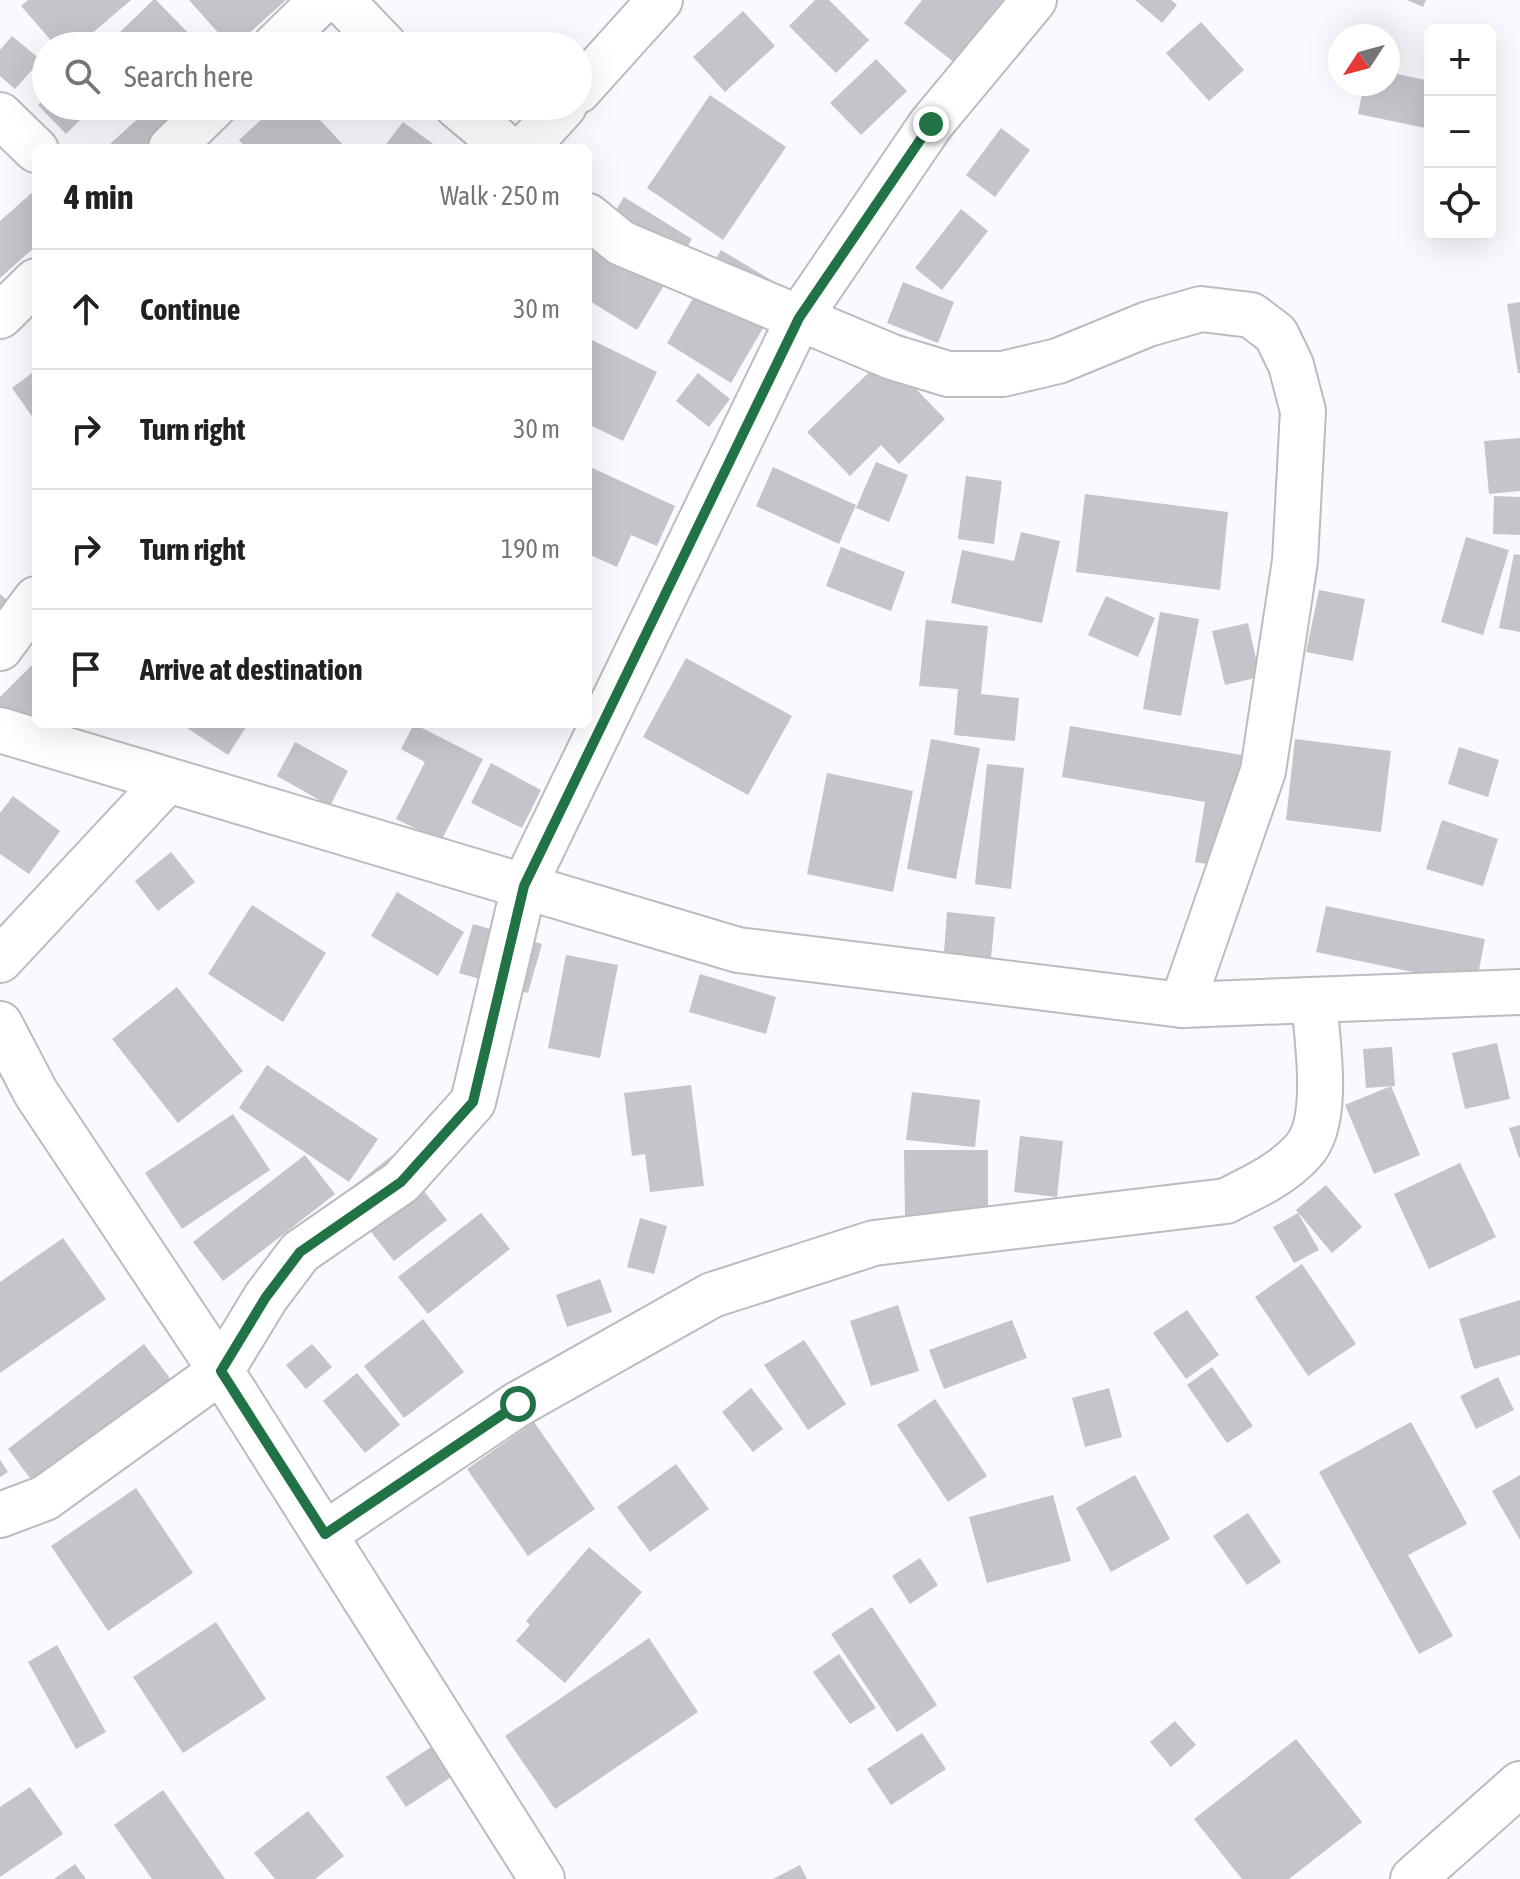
<!DOCTYPE html>
<html lang="en">
<head>
<meta charset="utf-8">
<style>
	body { margin:0; font-family:"Asap Condensed",sans-serif; background:#f2f2f2; color:#202124 }
	.controls { position:absolute; right:24px; top:24px; display:grid; overflow:hidden; border-radius:12px; box-shadow:0 8px 32px #0002 }
	.controls button { width:72px; height:72px; display:grid; place-items:center; padding:0; border:0; border-bottom:2px solid #e0e0e0; background:#fff; color:#202124; font:40px sans-serif }
	.compass { position:absolute; left:1328px; top:24px; width:72px; height:72px; border-radius:50%; background:#fff; box-shadow:0 8px 32px #0002; rotate:234deg }
	.stop { position:absolute; width:24px; height:24px; margin:-18px; border:6px solid #217345; border-radius:50%; background:#fff }
	.stop.end { background:#217345; border-color:#fff; box-shadow:0 2px 8px #0008 }
	.list { margin:0; padding:0; list-style:none }
	h2 { display:flex; justify-content:space-between; align-items:center; height:104px; margin:0; padding:0 32px; font-size:34px }
	h2 small { font-size:26px; font-weight:400; color:#757577 }
	.list li { display:grid; grid-template-columns:52px 1fr auto; gap:24px; align-items:center; box-sizing:border-box; height:120px; padding:0 32px; border-top:2px solid #e0e0e0 }
	.list b { display:block; font-size:30px; white-space:nowrap }
	.list em { font-size:26px; font-style:normal; color:#757577 }
	.icon { flex:none; width:44px; height:44px; fill:none; stroke:currentColor; stroke-width:2; stroke-linecap:round; stroke-linejoin:round }
	.map { position:relative; flex:none; width:1520px; height:1879px; overflow:hidden }
	.search { position:absolute; background:#fff; box-shadow:0 8px 32px #0002; left:32px; top:32px; width:560px; height:88px; display:flex; align-items:center; gap:20px; box-sizing:border-box; padding:0 28px; border-radius:44px; color:#757577; font-size:30px }
	.panel { position:absolute; background:#fff; box-shadow:0 8px 32px #0002; left:32px; top:144px; width:560px; height:584px; border-radius:12px }
	.map>svg:first-child { display:block }
	.building { fill:#c3c5ca }
	.lines { fill:none; stroke-linecap:round; stroke-linejoin:round }
	.minor-casing { stroke:#bbbbc0; stroke-width:48 }
	.minor { stroke:#fff; stroke-width:44 }
	.route { stroke:#217345; stroke-width:10 }
</style>
</head>
<body>
<div class="map">
<svg width="1520" height="1879" viewBox="0 0 1520 1879">
	<rect width="100%" height="100%" fill="#f9f9ff"/>
	<!-- building -->
	<g class="building">
		<path d="M28,0H131L77,46H56L21,6Z"/>
		<path d="M153,0H156L201,46H123L115,37Z"/>
		<path d="M189,0H286L235,46H230Z"/>
		<path d="M815,0H829L869,40L836,73L789,26Z"/>
		<path d="M922,0H1014L974,78L904,23Z"/>
		<path d="M1135,0H1171L1177,5L1162,23Z"/>
		<path d="M1407,0H1426L1423,7Z"/>
		<path d="M743,11L775,46L725,92L693,57Z"/>
		<path d="M1201,22L1244,70L1209,101L1166,53Z"/>
		<path d="M12,36L41,60L15,89L0,76V50Z"/>
		<path d="M876,59L907,91L861,135L830,103Z"/>
		<path d="M1388,72L1430,81V129L1358,114L1364,84H1388Z"/>
		<path d="M710,95L786,147L723,240L647,188Z"/>
		<path d="M46,98V106H94L66,134L38,105Z"/>
		<path d="M152,106H176L189,120L158,148H113L110,144Z"/>
		<path d="M276,106H307L346,148H246L239,140Z"/>
		<path d="M510,106H568L537,135Z"/>
		<path d="M403,122L436,146L434,148H383Z"/>
		<path d="M1001,128L1030,150L995,197L966,175Z"/>
		<path d="M34,191L36,246L0,278V221Z"/>
		<path d="M624,197L692,239L637,330L588,300V256Z"/>
		<path d="M961,209L988,231L942,290L915,268Z"/>
		<path d="M721,250L786,289L731,383L667,343Z"/>
		<path d="M903,282L954,302L938,343L887,323Z"/>
		<path d="M1520,302V373H1518L1507,304Z"/>
		<path d="M588,338L657,372L623,441L588,424Z"/>
		<path d="M885,357L945,419L899,464L881,445L850,476L807,432Z"/>
		<path d="M36,370V422L12,388Z"/>
		<path d="M698,373L730,399L709,427L676,401Z"/>
		<path d="M1520,438V491L1489,494L1484,441Z"/>
		<path d="M876,462L908,475L889,522L856,508Z"/>
		<path d="M588,466L675,506L657,546L631,535L617,567L588,554Z"/>
		<path d="M773,467L856,505L839,544L756,506Z"/>
		<path d="M966,476L1002,481L994,544L958,539Z"/>
		<path d="M1085,494L1228,512L1220,590L1076,572Z"/>
		<path d="M1494,496L1520,497V535L1493,534Z"/>
		<path d="M1021,532L1060,541L1042,623L951,603L962,550L1014,561Z"/>
		<path d="M1466,537L1509,550L1483,635L1441,622Z"/>
		<path d="M841,547L905,572L891,611L826,586Z"/>
		<path d="M1514,554L1520,555V632L1499,628Z"/>
		<path d="M1319,590L1365,599L1353,661L1306,652Z"/>
		<path d="M0,594L14,606L0,624Z"/>
		<path d="M1106,596L1155,618L1138,657L1088,635Z"/>
		<path d="M1160,612L1199,619L1181,716L1143,709Z"/>
		<path d="M926,620L988,626L981,694L1019,698L1015,741L954,735L958,689L919,686Z"/>
		<path d="M1248,623L1260,677L1225,685L1212,631Z"/>
		<path d="M686,658L792,716L748,795L643,737Z"/>
		<path d="M36,661V724L0,712V697Z"/>
		<path d="M181,724H248L228,755Z"/>
		<path d="M414,724L483,759L441,841L396,819L425,762L401,749Z"/>
		<path d="M1070,726L1248,756L1231,868L1195,862L1205,802L1062,777Z"/>
		<path d="M931,739L980,748L956,879L907,869Z"/>
		<path d="M1295,739L1391,751L1381,832L1286,820Z"/>
		<path d="M295,742L348,771L330,806L277,776Z"/>
		<path d="M1459,747L1499,760L1488,797L1448,784Z"/>
		<path d="M491,763L541,790L522,828L471,803Z"/>
		<path d="M987,764L1024,768L1011,889L975,884Z"/>
		<path d="M827,773L913,791L893,892L807,874Z"/>
		<path d="M13,796L60,831L29,874L0,854V813Z"/>
		<path d="M1442,820L1498,839L1483,886L1426,869Z"/>
		<path d="M171,852L195,882L158,911L135,881Z"/>
		<path d="M397,892L464,932L438,976L371,936Z"/>
		<path d="M252,905L326,953L283,1022L208,974Z"/>
		<path d="M1326,906L1485,939L1476,985L1316,952Z"/>
		<path d="M947,912L995,917L991,958L944,952Z"/>
		<path d="M473,924L542,944L528,993L459,973Z"/>
		<path d="M566,955L618,965L600,1058L548,1048Z"/>
		<path d="M700,974L776,997L766,1034L689,1012Z"/>
		<path d="M177,987L243,1071L178,1123L112,1039Z"/>
		<path d="M1497,1043L1510,1099L1465,1109L1452,1053Z"/>
		<path d="M1392,1047L1395,1086L1366,1088L1363,1049Z"/>
		<path d="M267,1065L378,1139L349,1182L239,1108Z"/>
		<path d="M691,1085L704,1186L650,1192L645,1154L632,1156L624,1093Z"/>
		<path d="M1391,1086L1420,1155L1374,1174L1345,1105Z"/>
		<path d="M912,1092L980,1100L975,1147L906,1140Z"/>
		<path d="M233,1114L270,1170L182,1229L145,1173Z"/>
		<path d="M1520,1125V1158H1519L1509,1128Z"/>
		<path d="M1020,1136L1063,1141L1057,1197L1014,1192Z"/>
		<path d="M904,1150H988V1218H905Z"/>
		<path d="M394,1154L447,1220L394,1261L342,1195Z"/>
		<path d="M305,1155L335,1194L223,1281L193,1242Z"/>
		<path d="M1460,1163L1496,1237L1429,1269L1394,1194Z"/>
		<path d="M1326,1185L1362,1227L1332,1253L1296,1210Z"/>
		<path d="M481,1213L510,1249L428,1314L398,1277Z"/>
		<path d="M1298,1213L1319,1250L1294,1263L1273,1227Z"/>
		<path d="M640,1218L667,1226L654,1274L627,1267Z"/>
		<path d="M63,1238L106,1299L0,1373V1282Z"/>
		<path d="M1302,1264L1356,1344L1308,1376L1255,1297Z"/>
		<path d="M600,1279L612,1312L567,1327L556,1295Z"/>
		<path d="M1520,1300V1355L1474,1369L1459,1319Z"/>
		<path d="M898,1305L919,1371L871,1386L850,1321Z"/>
		<path d="M1187,1310L1219,1355L1186,1379L1153,1333Z"/>
		<path d="M423,1319L464,1372L404,1418L364,1366Z"/>
		<path d="M1012,1320L1027,1358L944,1389L929,1350Z"/>
		<path d="M804,1340L846,1404L808,1430L764,1365Z"/>
		<path d="M144,1344L188,1402L52,1507L8,1449Z"/>
		<path d="M312,1344L332,1367L306,1389L286,1365Z"/>
		<path d="M1212,1367L1253,1426L1227,1443L1187,1385Z"/>
		<path d="M357,1373L400,1425L365,1453L323,1401Z"/>
		<path d="M1498,1377L1514,1410L1476,1429L1460,1396Z"/>
		<path d="M751,1388L783,1429L753,1452L722,1412Z"/>
		<path d="M1109,1388L1122,1437L1085,1447L1072,1398Z"/>
		<path d="M935,1399L987,1476L948,1502L897,1425Z"/>
		<path d="M534,1422L595,1509L528,1556L467,1469Z"/>
		<path d="M1411,1422L1467,1524L1408,1555L1453,1636L1419,1654L1319,1472Z"/>
		<path d="M0,1460L8,1472L0,1477Z"/>
		<path d="M676,1464L709,1509L650,1552L617,1507Z"/>
		<path d="M1135,1475L1170,1539L1111,1572L1076,1508Z"/>
		<path d="M1520,1475V1540L1492,1491Z"/>
		<path d="M136,1488L193,1573L108,1631L51,1546Z"/>
		<path d="M1053,1495L1071,1561L987,1583L969,1517Z"/>
		<path d="M1248,1513L1281,1562L1247,1585L1213,1536Z"/>
		<path d="M589,1547L642,1592L565,1683L516,1641L530,1625L526,1621Z"/>
		<path d="M920,1558L938,1585L910,1604L892,1576Z"/>
		<path d="M872,1607L937,1705L897,1732L831,1634Z"/>
		<path d="M216,1622L266,1699L183,1753L133,1677Z"/>
		<path d="M649,1638L698,1712L555,1809L505,1736Z"/>
		<path d="M57,1645L106,1732L76,1749L28,1662Z"/>
		<path d="M839,1654L876,1708L850,1724L813,1672Z"/>
		<path d="M1175,1721L1196,1745L1171,1767L1150,1742Z"/>
		<path d="M922,1733L946,1769L891,1805L867,1769Z"/>
		<path d="M1296,1739L1362,1822L1289,1879H1242L1194,1819Z"/>
		<path d="M434,1745L453,1776L406,1807L386,1777Z"/>
		<path d="M30,1787L63,1834L0,1877V1807Z"/>
		<path d="M163,1790L225,1879H152L114,1825Z"/>
		<path d="M308,1811L344,1856L315,1879H275L254,1853Z"/>
		<path d="M75,1864L86,1879H54Z"/>
		<path d="M800,1865L807,1879H773Z"/>
	</g>
	<g class="lines">
		<!-- minor casing -->
		<g class="minor-casing">
			<g id="minor">
				<path d="M341,0L385,46"/>
				<path d="M275,46L322,0"/>
				<path d="M578,91L660,0"/>
				<path d="M457,106L507,148"/>
				<path d="M0,115L36,150"/>
				<path d="M171,148L214,106"/>
				<path d="M526,148L564,106"/>
				<path d="M588,216L621,243L892,357L948,374H1003L1058,361L1148,324L1201,309L1251,315L1276,334L1291,365L1303,411L1295,561L1263,771L1182,1005"/>
				<path d="M0,316L36,281"/>
				<path d="M0,648L36,599"/>
				<path d="M0,730L738,950L1182,1005L1520,992"/>
				<path d="M0,960L167,781"/>
				<path d="M0,1024L36,1093L221,1371L542,1879"/>
				<path d="M0,1515L45,1498L221,1371L266,1297L300,1252L401,1182L473,1102L524,886L799,318L931,124L1034,0"/>
				<path d="M325,1534L518,1404L712,1295L874,1243L1226,1201C1252,1188 1283,1174 1303,1151C1331,1122 1317,1039 1314,1001"/>
				<path d="M1413,1879L1520,1784"/>
			</g>
		</g>
		<!-- minor -->
		<use href="#minor" class="minor"/>
	</g>
	<g class="lines">
		<!-- route -->
		<path class="route" d="M518,1404L325,1534L221,1371L266,1297L300,1252L401,1182L473,1102L524,886L799,318L931,124"/>
	</g>
</svg>
<div class="controls">
<button>+</button>
<button>−</button>
<button><svg class="icon" aria-label="locate" viewBox="0 0 24 24"><circle cx="12" cy="12" r="6"/><path d="M12 2v4M12 18v4M2 12h4M18 12h4"/></svg></button>
</div>
<svg class="compass" viewBox="-18 -18 36 36"><path d="M0-13l5 13h-10z" fill="#e53935"/><path d="M0 13l5-13h-10z" fill="#757577"/></svg>
<div class="stop" style="left:518px;top:1404px"></div>
<div class="stop end" style="left:931px;top:124px"></div>
<div class="search"><svg class="icon" aria-label="search" viewBox="0 0 24 24"><circle cx="10" cy="10" r="6"/><path d="M15 15l6 6"/></svg>Search here</div>
<section class="panel">
<h2>4 min<small>Walk · 250 m</small></h2>
<ul class="list">
<li><svg class="icon" aria-label="ahead" viewBox="0 0 24 24"><path d="M12 20V5M6 11l6-6 6 6"/></svg><div><b>Continue</b></div><em>30 m</em></li>
<li><svg class="icon" aria-label="right" viewBox="0 0 24 24"><path d="M7 20v-9h11M14 6l5 5-5 5"/></svg><div><b>Turn right</b></div><em>30 m</em></li>
<li><svg class="icon" aria-label="right" viewBox="0 0 24 24"><path d="M7 20v-9h11M14 6l5 5-5 5"/></svg><div><b>Turn right</b></div><em>190 m</em></li>
<li><svg class="icon" aria-label="arrive" viewBox="0 0 24 24"><path d="M6 21V4h12l-3 4 3 4H6"/></svg><div><b>Arrive at destination</b></div></li>
</ul>
</section>
</div>
</body>
</html>
